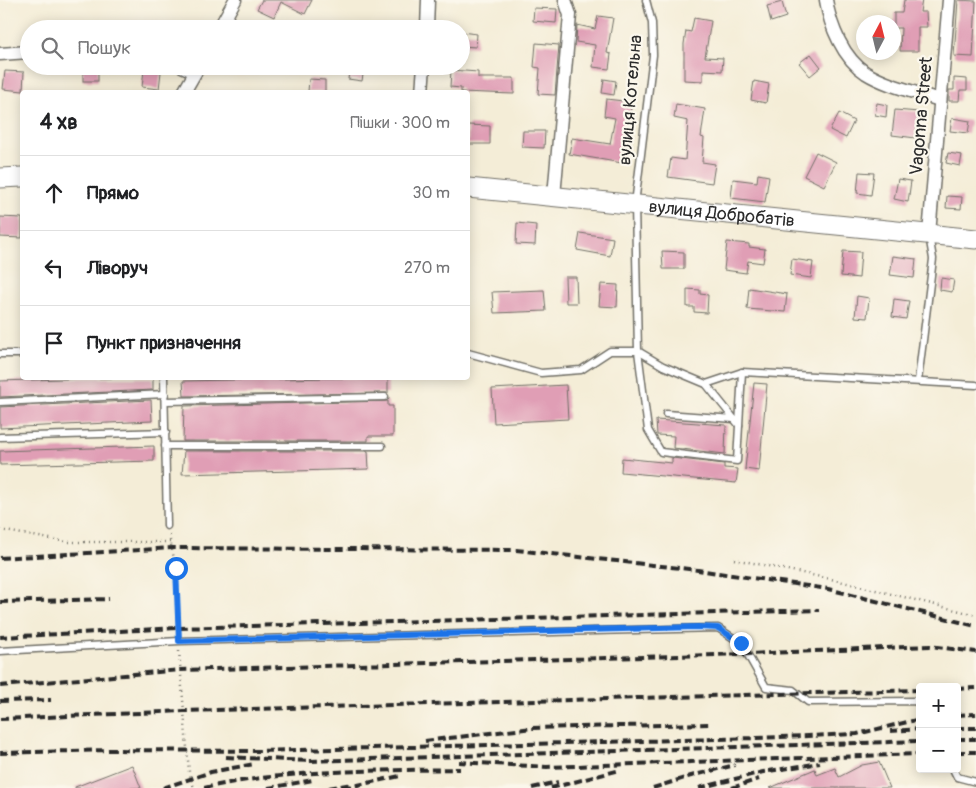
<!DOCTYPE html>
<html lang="uk">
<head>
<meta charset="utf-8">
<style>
	body { margin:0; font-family:Pangolin,sans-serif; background:#f6f6f6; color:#202124 }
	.controls { position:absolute; right:15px; bottom:15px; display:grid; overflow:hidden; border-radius:5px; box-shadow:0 2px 12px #0003 }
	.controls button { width:45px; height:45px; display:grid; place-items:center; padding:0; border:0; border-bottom:1px solid #e0e0e0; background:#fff; color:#202124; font:25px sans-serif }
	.compass { position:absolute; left:856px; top:15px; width:45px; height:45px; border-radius:50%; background:#fff; box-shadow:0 2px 12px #0003; rotate:7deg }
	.stop { position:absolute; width:15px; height:15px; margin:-11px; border:4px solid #1a73e8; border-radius:50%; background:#fff }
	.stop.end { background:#1a73e8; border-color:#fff; box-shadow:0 1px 5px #0008 }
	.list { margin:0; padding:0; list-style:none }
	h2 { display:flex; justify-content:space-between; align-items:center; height:65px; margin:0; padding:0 20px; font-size:21px }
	h2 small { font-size:16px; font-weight:400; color:#757577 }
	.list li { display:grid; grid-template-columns:32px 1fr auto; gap:15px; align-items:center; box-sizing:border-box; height:75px; padding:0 20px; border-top:1px solid #e0e0e0 }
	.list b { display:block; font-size:19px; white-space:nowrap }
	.list em { font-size:16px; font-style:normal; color:#757577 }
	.icon { flex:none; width:28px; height:28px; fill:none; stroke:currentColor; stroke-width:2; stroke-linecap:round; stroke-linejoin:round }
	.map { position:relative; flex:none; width:976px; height:788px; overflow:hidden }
	.search { position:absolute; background:#fff; box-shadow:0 2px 12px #0003; left:20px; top:20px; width:450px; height:55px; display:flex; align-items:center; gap:12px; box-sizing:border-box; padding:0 18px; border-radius:28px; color:#757577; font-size:19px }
	.panel { position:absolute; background:#fff; box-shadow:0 2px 12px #0003; left:20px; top:90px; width:450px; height:290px; border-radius:5px }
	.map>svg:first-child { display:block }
	.building { fill:#e09eb5 }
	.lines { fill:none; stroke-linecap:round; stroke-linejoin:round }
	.lane-casing { stroke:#716f67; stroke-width:9 }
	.street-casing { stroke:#716f67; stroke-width:15 }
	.secondary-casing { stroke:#716f67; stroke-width:21 }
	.path { stroke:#716f67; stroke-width:2.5; stroke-dasharray:1 4; stroke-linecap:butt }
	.lane { stroke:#fff; stroke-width:6 }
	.street { stroke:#fff; stroke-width:12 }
	.secondary { stroke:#fff; stroke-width:19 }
	.rail { stroke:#2b2b2b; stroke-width:4; stroke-dasharray:8 4; stroke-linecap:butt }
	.route { stroke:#1a73e8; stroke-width:6 }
	.labels { text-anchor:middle; stroke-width:4.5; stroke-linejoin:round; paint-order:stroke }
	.street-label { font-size:18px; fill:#2b2b2b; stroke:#fbf7ec }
</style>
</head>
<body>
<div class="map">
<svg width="976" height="788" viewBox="0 0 976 788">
	<rect width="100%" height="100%" fill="#fbf7ec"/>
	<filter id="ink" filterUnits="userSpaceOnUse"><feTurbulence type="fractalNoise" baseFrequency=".02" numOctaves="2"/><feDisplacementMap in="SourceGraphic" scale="10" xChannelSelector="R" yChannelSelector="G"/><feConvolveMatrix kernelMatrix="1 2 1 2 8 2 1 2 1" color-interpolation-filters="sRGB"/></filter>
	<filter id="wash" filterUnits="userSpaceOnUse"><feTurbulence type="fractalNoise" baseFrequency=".0096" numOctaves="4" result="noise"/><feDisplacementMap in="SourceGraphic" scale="20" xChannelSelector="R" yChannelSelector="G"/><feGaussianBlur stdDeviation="1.12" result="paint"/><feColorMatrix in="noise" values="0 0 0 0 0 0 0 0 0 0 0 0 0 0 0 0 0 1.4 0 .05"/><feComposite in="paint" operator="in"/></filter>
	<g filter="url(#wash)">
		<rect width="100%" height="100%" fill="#f4edd7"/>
		<g id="blocks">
			<!-- building -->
			<g class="building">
				<path d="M262,0H312L305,14L281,2L274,17L257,9Z"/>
				<path d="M904,0H922L920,12H926L927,27H918V51H900L901,28H894V13H902Z"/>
				<path d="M958,0L976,1L973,57L954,56Z"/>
				<path d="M782,2L786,17L771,22L767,6Z"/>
				<path d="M534,8L557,9L556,23L533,21Z"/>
				<path d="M598,16L613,18L607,53L611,54L609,69L593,67L595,45L576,42L577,25L595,29Z"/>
				<path d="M694,18L711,21L705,57L723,58L722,71L703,70V81L684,80V44L686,31L691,32Z"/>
				<path d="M461,32L477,34L476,47L461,46Z"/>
				<path d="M536,43L559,45L555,95L538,94L540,68L534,67Z"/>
				<path d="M811,54L821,67L810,76L799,63Z"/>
				<rect x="83" y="66" width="15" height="15"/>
				<path d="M350,66L364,68L362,81L348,79Z"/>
				<path d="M144,70L161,72L159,89L142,87Z"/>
				<path d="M451,70L478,72V78H514V94L461,92V88L450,87Z"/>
				<path d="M5,71L24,72L23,91L3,89Z"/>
				<path d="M954,78L967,79V90H960L959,101H949V90H954Z"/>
				<path d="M309,79L325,80V92H308Z"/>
				<path d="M604,79L616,81L614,95L602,93Z"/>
				<path d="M754,81L769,84L766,103L751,100Z"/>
				<path d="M606,99L632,102L622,163L569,154L572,138L610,144L615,118L604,116Z"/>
				<path d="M877,103L887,105L886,117L875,115Z"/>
				<path d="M676,104L705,109L701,137L704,138L702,162L715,164L712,183L668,177L671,158L685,160L688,121L674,118Z"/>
				<path d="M895,110L919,112L916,138L892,135Z"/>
				<path d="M839,113L854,121L846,138L830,130Z"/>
				<path d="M952,118L970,121L968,133L950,131Z"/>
				<path d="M468,125L490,126V144H468Z"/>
				<path d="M523,131H545L544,148L522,147Z"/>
				<path d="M816,152L836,162L824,186L804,176Z"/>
				<path d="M948,153L962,155L960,166L946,163Z"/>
				<path d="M859,172L874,173L871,195L857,193Z"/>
				<path d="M758,174L769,176L765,202L731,198L733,179L757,182Z"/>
				<path d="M898,179L911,181L908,202L894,199Z"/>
				<path d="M947,196L962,197L961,209L946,208Z"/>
				<path d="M0,217L22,218V238L0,237Z"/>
				<path d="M517,223L536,225L535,245L516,244Z"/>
				<path d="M580,233L613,238L610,256L577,250Z"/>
				<path d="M727,242L749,244V247L765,249L763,263L748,261L746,273L724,270Z"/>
				<path d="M662,251L684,252V269H663Z"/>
				<path d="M843,251L861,252L859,278L841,276Z"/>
				<path d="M893,256L916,259L914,278L890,275Z"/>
				<path d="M792,259L813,262L811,278L790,275Z"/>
				<path d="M565,277H576L577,303H566Z"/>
				<path d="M941,278L954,280L952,292L940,290Z"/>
				<path d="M601,284L618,285L617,307L599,306Z"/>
				<path d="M749,288L787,294L785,312L747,309Z"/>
				<path d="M687,289L700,290V294L708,295L707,313L694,312V307H687Z"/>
				<path d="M544,290L546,311L494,313L492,292Z"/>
				<path d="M857,296L869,298L867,318L855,317Z"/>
				<path d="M894,299L909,301L906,319L892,317Z"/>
				<path d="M93,378H153V390L0,397V381Z"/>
				<path d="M327,378H388V393L184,396L183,381Z"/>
				<path d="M754,383L767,384L759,471L745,469Z"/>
				<path d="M566,385L568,419L494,423L492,389Z"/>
				<path d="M151,400L152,421L0,428V407Z"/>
				<path d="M388,401V406H393V436H368V441H183L184,406Z"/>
				<path d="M656,420L726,425L725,454L673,448L674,436L657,435Z"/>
				<path d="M154,446V461L0,465V451Z"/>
				<path d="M184,451H368L369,469L182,474Z"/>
				<path d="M622,458L672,463V458L724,464V468L738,469L736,483L621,472Z"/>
				<path d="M879,762L890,788H770L815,769L817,775L835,768L839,777L862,765Z"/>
				<path d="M132,765L141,788H75V787Z"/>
			</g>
		</g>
	</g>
	<g filter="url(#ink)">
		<use href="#blocks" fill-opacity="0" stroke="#716f67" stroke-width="1"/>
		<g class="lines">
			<!-- lane casing -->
			<g class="lane-casing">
				<g id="lane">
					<path d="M646,0L652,23L653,55L635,204L638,351L648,430L661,452L737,461L742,372"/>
					<path d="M468,353L541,373L581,370L610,351H638L663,366L706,384L739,425"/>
					<path d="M0,354H22"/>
					<path d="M164,378L167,526"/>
					<path d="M918,381L933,259L929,235"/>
					<path d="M706,384L742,372L976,385"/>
					<path d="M165,401L385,397"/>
					<path d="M0,402L165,394"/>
					<path d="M666,414L734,419"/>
					<path d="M0,437L166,432"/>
					<path d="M165,446H382"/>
					<path d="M0,651L179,641L718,628L741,643L766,687L793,690L808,702L917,701L920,707"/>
					<path d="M953,769L957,777L976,782"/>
				</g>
			</g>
			<!-- street casing -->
			<g class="street-casing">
				<g id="street">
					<path d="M826,0C830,26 843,58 866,73C887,86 916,92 939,100"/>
					<path d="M219,29L235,0"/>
					<path d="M427,29L428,0"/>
					<path d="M0,54L29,52"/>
					<path d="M182,66L195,72"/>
					<path d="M184,92L199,66"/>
					<path d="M422,92L424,66"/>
					<path d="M554,196L570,15L565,0"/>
					<path d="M929,234L949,0"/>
				</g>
			</g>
			<!-- secondary casing -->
			<g class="secondary-casing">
				<g id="secondary">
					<path d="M0,178L22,177"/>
					<path id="s1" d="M468,188L976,239"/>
				</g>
			</g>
			<!-- path -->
			<g class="path">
				<path d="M0,530L67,542H172"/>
				<path d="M169,535L176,568L178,631"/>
				<path d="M734,559L831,579L976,615"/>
				<path d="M179,651L189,772L194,788"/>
			</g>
			<!-- lane -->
			<use href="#lane" class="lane"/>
			<!-- street -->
			<use href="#street" class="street"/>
			<!-- secondary -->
			<use href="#secondary" class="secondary"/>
			<!-- rail -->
			<g class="rail">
				<path d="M0,558L173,548L516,550L698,570L828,589L976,626"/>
				<path d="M0,602L109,599"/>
				<path d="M0,637L178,628L819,610"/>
				<path d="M0,686L180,670L747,654L930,646L976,652"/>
				<path d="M957,689L976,688"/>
				<path d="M0,701L51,700"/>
				<path d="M957,715L976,714"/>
				<path d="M0,719L184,711L920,690"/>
				<path d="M957,728H976"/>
				<path d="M890,731L920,729"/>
				<path d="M957,739H976"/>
				<path d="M425,741L532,728L709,724"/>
				<path d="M957,752H976"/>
				<path d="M0,753L109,750L258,751L757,738L857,734L920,719"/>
				<path d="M226,757L309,761L920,741"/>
				<path d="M459,762L547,767L920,754"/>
				<path d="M163,788L211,772L254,764"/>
				<path d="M204,788C288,769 375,771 460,769"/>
				<path d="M268,788L313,780"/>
				<path d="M329,788L351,784"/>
				<path d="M344,788L400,776"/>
				<path d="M532,788L558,782"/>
				<path d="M551,788L620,770"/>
				<path d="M653,788L691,776L735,765"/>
				<path d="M699,788L763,772L820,763"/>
				<path d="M732,788L759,779"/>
			</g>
		</g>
	</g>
	<g class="lines" filter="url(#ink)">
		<!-- route -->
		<path class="route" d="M176,568L179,641L697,627L718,628L741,643"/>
	</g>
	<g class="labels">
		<!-- street labels -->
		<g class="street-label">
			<text transform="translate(630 100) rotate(-85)" y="6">вулиця Котельна</text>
			<text transform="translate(921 116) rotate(-85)" y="6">Vagonna Street</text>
			<text dy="6" stroke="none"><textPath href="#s1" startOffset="255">вулиця Добробатів</textPath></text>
		</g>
	</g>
</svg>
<div class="controls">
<button>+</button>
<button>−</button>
</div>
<svg class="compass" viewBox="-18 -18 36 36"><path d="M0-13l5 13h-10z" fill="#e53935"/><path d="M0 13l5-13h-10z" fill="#757577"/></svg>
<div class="stop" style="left:176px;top:568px"></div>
<div class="stop end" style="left:741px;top:643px"></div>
<div class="search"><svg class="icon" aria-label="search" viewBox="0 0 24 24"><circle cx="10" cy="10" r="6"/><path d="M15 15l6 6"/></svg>Пошук</div>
<section class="panel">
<h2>4 хв<small>Пішки · 300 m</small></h2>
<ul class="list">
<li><svg class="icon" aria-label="ahead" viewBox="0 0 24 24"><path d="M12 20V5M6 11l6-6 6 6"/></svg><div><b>Прямо</b></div><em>30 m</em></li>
<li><svg class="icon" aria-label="left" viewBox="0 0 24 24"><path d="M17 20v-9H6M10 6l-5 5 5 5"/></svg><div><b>Ліворуч</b></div><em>270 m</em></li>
<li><svg class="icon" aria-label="arrive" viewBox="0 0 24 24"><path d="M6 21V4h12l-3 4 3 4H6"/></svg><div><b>Пункт призначення</b></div></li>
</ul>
</section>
</div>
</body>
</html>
